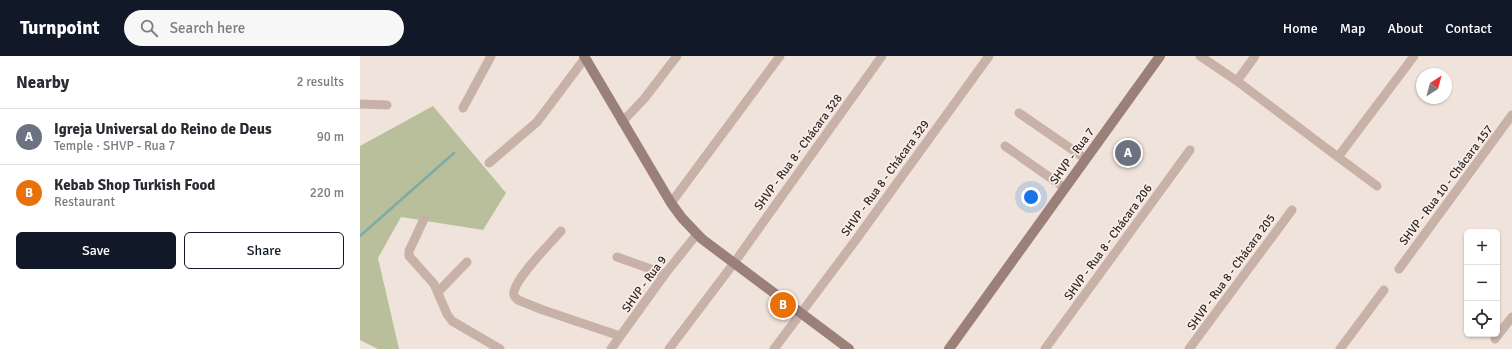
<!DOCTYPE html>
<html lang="en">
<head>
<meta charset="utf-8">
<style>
	body { margin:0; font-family:Signika,sans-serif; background:#f7f7f7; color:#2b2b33 }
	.controls { position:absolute; right:12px; bottom:12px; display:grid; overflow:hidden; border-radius:6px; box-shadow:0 1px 3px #0004 }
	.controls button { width:36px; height:36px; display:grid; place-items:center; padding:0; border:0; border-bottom:1px solid #e1e1e2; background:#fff; color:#2b2b33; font:20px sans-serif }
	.compass { position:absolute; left:1056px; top:12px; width:36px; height:36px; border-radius:50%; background:#fff; box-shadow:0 1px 3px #0004; rotate:36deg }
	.you { position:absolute; left:671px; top:141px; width:14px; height:14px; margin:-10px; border:3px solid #fff; border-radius:50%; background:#1a73e8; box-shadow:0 0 0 6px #1a73e833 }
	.badge { display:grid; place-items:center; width:26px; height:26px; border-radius:50%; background:#111827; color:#fff; font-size:13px; font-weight:700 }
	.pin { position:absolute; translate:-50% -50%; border:2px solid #fff; box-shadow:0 1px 4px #0006 }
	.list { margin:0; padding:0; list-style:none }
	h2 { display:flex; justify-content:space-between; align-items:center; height:52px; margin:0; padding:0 16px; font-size:17px }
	h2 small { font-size:13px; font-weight:400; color:#7c7c81 }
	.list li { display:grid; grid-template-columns:26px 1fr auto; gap:12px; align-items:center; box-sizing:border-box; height:56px; padding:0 16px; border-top:1px solid #e1e1e2 }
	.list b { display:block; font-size:15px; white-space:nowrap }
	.list p { margin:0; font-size:13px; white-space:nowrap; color:#7c7c81 }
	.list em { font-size:13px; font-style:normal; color:#7c7c81 }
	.actions { display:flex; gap:8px; padding:12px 16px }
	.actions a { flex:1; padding:9px 0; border:1px solid #111827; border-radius:6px; text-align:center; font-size:14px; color:#111827 }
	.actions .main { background:#111827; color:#fff }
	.icon { flex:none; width:22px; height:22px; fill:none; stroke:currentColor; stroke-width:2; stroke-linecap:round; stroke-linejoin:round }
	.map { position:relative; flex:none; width:1152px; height:293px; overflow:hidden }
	header { display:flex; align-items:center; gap:24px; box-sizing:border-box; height:56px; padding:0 20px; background:#111827; color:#fff }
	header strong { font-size:19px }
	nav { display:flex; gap:22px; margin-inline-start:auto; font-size:14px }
	.search { width:280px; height:36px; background:#f7f7f7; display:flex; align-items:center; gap:10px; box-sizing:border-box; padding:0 14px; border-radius:22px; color:#7c7c81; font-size:15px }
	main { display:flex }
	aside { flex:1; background:#fff }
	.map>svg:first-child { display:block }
	.green { fill:#b9bf9b }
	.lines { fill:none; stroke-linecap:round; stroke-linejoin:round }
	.stream { stroke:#7baca6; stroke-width:2.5 }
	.street { stroke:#c8b1a7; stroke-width:9 }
	.secondary { stroke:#9b8079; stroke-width:10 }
	.labels { text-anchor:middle; stroke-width:3.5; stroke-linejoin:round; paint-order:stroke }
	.street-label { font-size:12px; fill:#352927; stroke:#f8ede7 }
</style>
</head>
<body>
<header>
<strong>Turnpoint</strong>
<div class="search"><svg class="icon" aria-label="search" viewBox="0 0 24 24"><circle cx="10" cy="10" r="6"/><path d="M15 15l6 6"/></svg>Search here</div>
<nav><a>Home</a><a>Map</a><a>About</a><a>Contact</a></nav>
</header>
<main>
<aside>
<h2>Nearby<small>2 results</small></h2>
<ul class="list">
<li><span class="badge" style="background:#6b7280">A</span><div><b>Igreja Universal do Reino de Deus</b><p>Temple · SHVP - Rua 7</p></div><em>90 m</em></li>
<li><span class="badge" style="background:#e8710a">B</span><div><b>Kebab Shop Turkish Food</b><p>Restaurant</p></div><em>220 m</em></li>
</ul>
<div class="actions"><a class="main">Save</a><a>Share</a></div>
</aside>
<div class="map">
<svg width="1152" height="293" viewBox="0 0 1152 293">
	<rect width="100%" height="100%" fill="#f0e3db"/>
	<!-- green -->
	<path class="green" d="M73,50L146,137L123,174L41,161L18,202L39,293H18L0,284V90Z"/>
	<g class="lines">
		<!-- stream -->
		<path class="stream" d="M0,180L94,97"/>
		<!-- street -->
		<g class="street">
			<path d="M840,0L877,25"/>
			<path d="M895,0L877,25L978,101L1054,0"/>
			<path d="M0,48L27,49"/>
			<path d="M103,52L131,0"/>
			<path d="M659,57L726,103"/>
			<path d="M262,66L284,43L317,0"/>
			<path d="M645,90L705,132"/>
			<path d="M978,101L1017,130"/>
			<path d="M129,107L177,66L225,2"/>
			<path d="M311,147L420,0"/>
			<path d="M64,163L49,195V200L74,228L87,258L92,265L140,293"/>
			<path d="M201,175C190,188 156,221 154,236C153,240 155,241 158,244L183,254L260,280"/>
			<path d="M257,201L305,218"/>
			<path d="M1039,213L1152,59"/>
			<path d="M78,236L107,206"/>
			<path d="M1135,283L1152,261"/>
			<path d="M251,293L305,218L337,178"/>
			<path d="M309,293L374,207L522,0"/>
			<path d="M414,293L495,185L629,0"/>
			<path d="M685,293L830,94"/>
			<path d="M829,293L932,154"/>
			<path d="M980,293L1024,234"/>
		</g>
		<!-- secondary -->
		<g class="secondary">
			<path d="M224,0L311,147L322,162L342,183L489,293"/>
			<path d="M589,293L800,0"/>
		</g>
	</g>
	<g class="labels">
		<!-- street labels -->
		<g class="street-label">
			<text transform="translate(438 96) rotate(-54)" y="4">SHVP - Rua 8 - Chácara 328</text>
			<text transform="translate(712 100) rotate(-54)" y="4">SHVP - Rua 7</text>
			<text transform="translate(525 122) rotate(-54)" y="4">SHVP - Rua 8 - Chácara 329</text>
			<text transform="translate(1086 129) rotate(-53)" y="4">SHVP - Rua 10 - Chácara 157</text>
			<text transform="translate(748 186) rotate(-54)" y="4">SHVP - Rua 8 - Chácara 206</text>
			<text transform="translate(871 216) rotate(-54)" y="4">SHVP - Rua 8 - Chácara 205</text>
			<text transform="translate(284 228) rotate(-54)" y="4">SHVP - Rua 9</text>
		</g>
	</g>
</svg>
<div class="controls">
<button>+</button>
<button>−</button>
<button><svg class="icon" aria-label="locate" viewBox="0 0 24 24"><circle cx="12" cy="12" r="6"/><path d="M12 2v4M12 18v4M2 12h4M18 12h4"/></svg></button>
</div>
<svg class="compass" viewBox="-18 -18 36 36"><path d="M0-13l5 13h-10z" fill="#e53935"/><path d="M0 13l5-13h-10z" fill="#7c7c81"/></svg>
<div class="you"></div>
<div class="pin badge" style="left:768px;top:97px;background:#6b7280">A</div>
<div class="pin badge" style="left:423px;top:249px;background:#e8710a">B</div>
</div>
</main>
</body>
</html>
